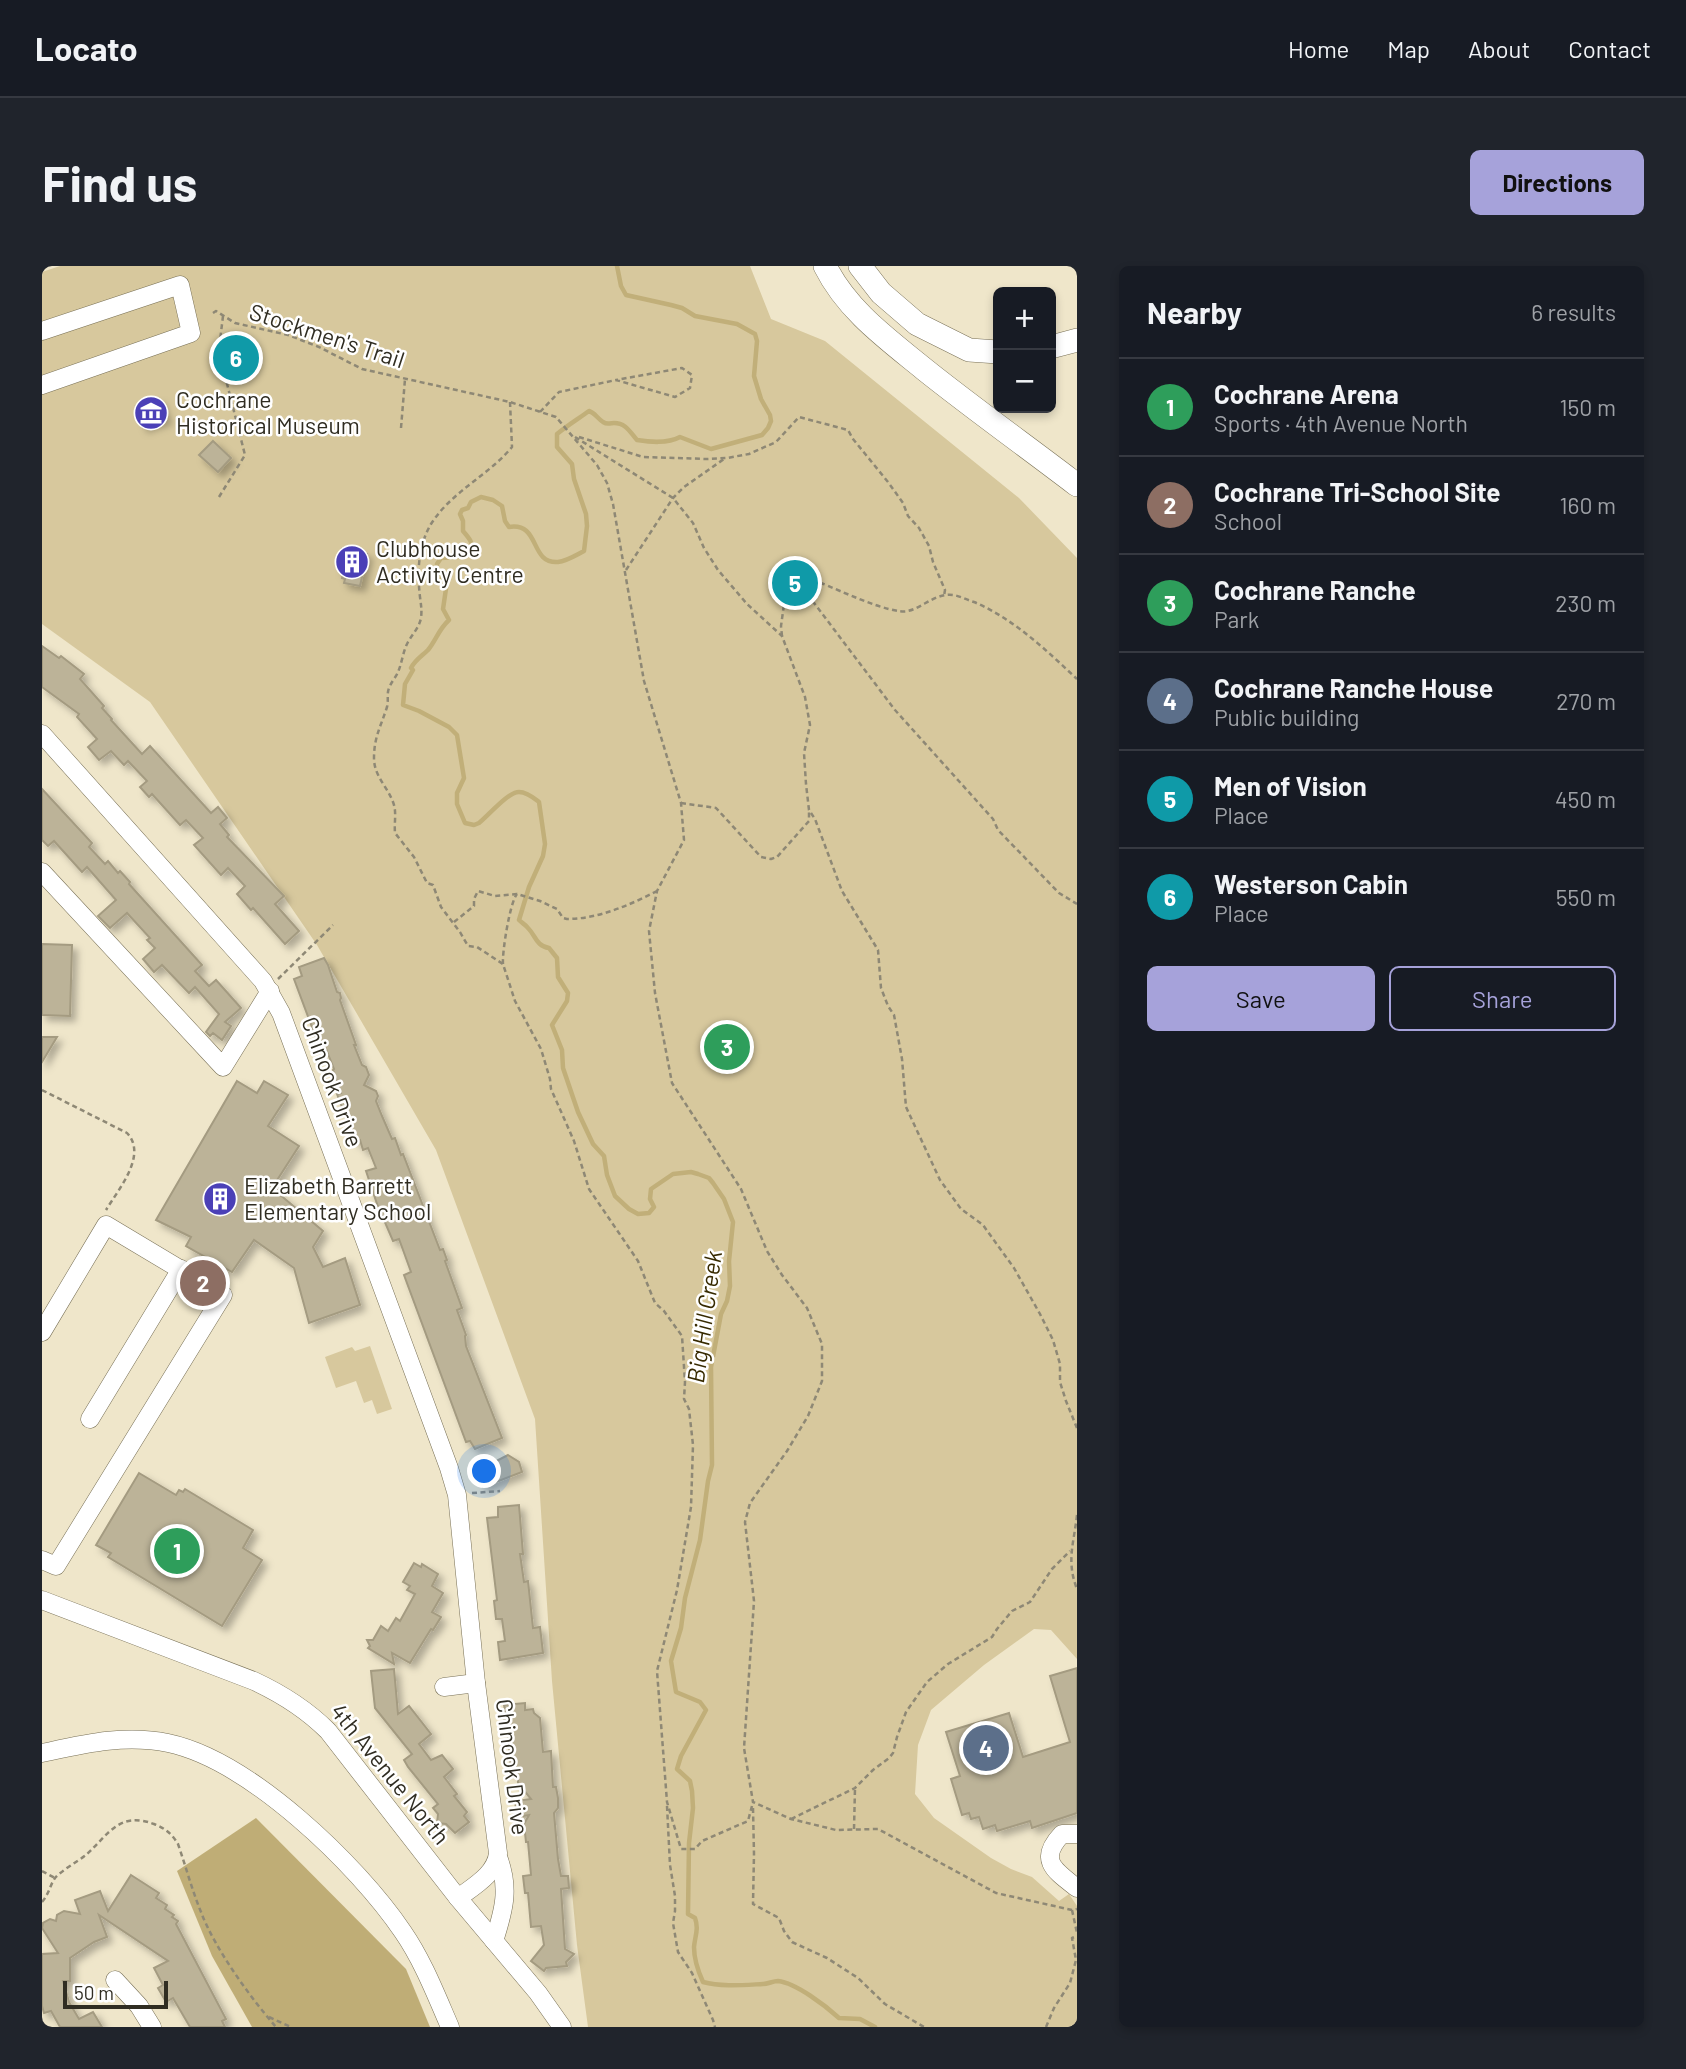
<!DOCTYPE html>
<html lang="en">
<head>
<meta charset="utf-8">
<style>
	body { margin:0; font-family:Barlow,sans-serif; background:#20242c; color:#f1f3f6 }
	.controls { position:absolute; right:21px; top:21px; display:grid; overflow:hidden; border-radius:10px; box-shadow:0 4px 10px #0003 }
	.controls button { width:63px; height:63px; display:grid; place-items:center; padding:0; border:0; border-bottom:2px solid #363941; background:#171b24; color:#f1f3f6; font:35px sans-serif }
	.scale { position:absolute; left:21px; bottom:18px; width:105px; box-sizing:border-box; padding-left:7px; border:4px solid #302d22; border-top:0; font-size:19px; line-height:24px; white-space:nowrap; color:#302d22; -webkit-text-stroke:5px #fff; paint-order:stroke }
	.you { position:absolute; left:443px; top:1206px; width:24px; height:24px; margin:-18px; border:5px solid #fff; border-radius:50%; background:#1a73e8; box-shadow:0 0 0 10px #1a73e833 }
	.badge { display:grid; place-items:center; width:46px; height:46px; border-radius:50%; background:#a6a2da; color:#fff; font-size:23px; font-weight:700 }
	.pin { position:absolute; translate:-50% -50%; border:4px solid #fff; box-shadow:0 2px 7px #0006 }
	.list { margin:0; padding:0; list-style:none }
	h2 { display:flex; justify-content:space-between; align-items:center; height:91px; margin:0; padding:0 28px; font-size:30px }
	h2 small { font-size:23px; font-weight:400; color:#9ea1a6 }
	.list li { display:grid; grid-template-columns:46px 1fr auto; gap:21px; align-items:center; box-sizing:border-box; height:98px; padding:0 28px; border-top:2px solid #363941 }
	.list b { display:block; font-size:26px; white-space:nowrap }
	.list p { margin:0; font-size:23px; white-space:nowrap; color:#9ea1a6 }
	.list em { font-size:23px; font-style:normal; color:#9ea1a6 }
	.actions { display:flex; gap:14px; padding:21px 28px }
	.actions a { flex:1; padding:16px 0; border:2px solid #a6a2da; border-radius:10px; text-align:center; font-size:24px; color:#a6a2da }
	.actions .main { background:#a6a2da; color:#111 }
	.map { position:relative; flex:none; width:1035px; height:1761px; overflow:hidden; border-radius:10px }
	header { display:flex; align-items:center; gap:42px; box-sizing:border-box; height:98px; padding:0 35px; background:#171b24; border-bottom:2px solid #363941 }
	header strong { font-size:33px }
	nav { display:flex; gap:38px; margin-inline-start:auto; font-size:24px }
	.intro { display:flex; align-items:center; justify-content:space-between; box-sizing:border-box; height:168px; padding:0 42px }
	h1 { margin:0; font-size:49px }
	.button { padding:18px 32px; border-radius:10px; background:#a6a2da; color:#111; font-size:24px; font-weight:700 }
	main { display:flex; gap:42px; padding:0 42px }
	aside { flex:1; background:#171b24; border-radius:10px; box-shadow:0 4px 10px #0003 }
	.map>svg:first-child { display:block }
	.green { fill:#d7c89d }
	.forest { fill:#bfad76 }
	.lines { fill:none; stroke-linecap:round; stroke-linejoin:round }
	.stream { stroke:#c1af79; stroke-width:4.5 }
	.building { fill:#bcb398; stroke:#a49b81; stroke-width:2; filter:url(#shadow) }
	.minor-casing { stroke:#787056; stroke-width:19 }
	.major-casing { stroke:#787056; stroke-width:24 }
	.path { stroke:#8e8875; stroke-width:2.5; stroke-dasharray:5 3.5; stroke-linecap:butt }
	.minor { stroke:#fff; stroke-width:18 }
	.major { stroke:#fff; stroke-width:23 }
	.labels { text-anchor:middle; stroke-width:5; stroke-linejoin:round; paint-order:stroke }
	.street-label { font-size:23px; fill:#302d22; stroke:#fff }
	.poi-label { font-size:23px; fill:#302d22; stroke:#fff; text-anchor:start }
	.water-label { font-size:24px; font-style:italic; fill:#372a00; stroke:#fff }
</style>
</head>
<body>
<header>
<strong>Locato</strong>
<nav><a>Home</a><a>Map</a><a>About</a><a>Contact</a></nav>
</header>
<div class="intro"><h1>Find us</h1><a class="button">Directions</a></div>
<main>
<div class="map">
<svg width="1035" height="1761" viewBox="0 0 1035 1761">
	<defs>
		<filter id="shadow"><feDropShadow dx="5" dy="5" stdDeviation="3.5" flood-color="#0004"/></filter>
	</defs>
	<rect width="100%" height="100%" fill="#efe6ca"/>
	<!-- green -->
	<g class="green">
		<path d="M18,0H708L729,53L783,75L977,232L1035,292V1393L1009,1364L992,1363L942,1399L889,1444L876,1479L873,1528L892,1552L949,1592L969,1603L990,1611L1017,1635L1027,1628L1035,1640V1761H546L535,1679L510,1415L493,1153L394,884L275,679L108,436L0,358V6Z"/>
		<path d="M328,1080L350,1143L335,1148L330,1134L322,1137L314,1115L294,1122L283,1091L310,1081L313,1085Z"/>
	</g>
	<!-- forest -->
	<path class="forest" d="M214,1552L364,1703L388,1761H210L170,1690L135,1605Z"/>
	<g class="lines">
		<!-- stream -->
		<path class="stream" d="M575,0L579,20L584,29L629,39L640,42L653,50L695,58L713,68L715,75L712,110L719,133L728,149L729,155L726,162L720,169L669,183L638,171C625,178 608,176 595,174C588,166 584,157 572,157C566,157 566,159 561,156C555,152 553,147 547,145C536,153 526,159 515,168V181L530,198L532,213L544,248L545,260L542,285C534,289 525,295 516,296C487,298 499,256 467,261L463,255L460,240L451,234L439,231L429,236L426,242L420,244L418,248L421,255V265C427,272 432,277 429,286L416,291L399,292L395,298V308L405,316L401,343L407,354C397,363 394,374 386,384C380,390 373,394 369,402L371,404L363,418L361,439L377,445L407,461L415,469L422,512L415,527V538L423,557L432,559L437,557C447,549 466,526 477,526C485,526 492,532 497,536L503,578L501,590L487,621L477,654C480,657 484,659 486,662C494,670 494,680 507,682L515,692L516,711L526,727L525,735L510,759L520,784L521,802L536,846L551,878L562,890L565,909L573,930L587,943L596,948L607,947L612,941L608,933L609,923L631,908L649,906L656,908L667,912L671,917L682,933L691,956L687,995L688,1020L685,1035L679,1048L669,1101L670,1199L666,1215L658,1274L643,1332L639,1362L629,1395L634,1426L658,1436L664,1444L639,1490L635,1503L648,1515L650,1525L651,1542L647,1577L646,1648L653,1652C657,1663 653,1670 652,1681C652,1693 656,1705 661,1716C679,1721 701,1719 721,1718C726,1718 731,1715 736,1715C754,1717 784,1740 797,1752L818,1753L833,1761"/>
	</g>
	<!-- building -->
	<g class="building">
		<path d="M197,77L207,97L192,106L181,86Z"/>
		<path d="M117,133L124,153L101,161L94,140Z"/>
		<path d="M171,175L189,192L176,206L157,189Z"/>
		<path d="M300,283L325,288L318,320L302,317L303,313L300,312L302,305L296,304Z"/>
		<path d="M0,380L17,392L19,390L42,408L38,413L62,440L60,442L70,453L69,454L100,488L108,480L169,547L176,541L185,552L178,558L187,569L185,571L242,630L233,638L257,665L243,678L211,642L209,644L195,628L203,620L186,602L179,609L152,579L161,572L144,554L138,559L110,528L107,531L98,521L105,515L86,495L82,499L69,485L57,494L46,481L55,473L35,451L37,448L0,421Z"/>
		<path d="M0,523L50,577L47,581L63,598L66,595L76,607L78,605L88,616L87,618L160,699L153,705L167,720L174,714L199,742L183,756L189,760L180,774L171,767L168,770L164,766L177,748L153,721L147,727L120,699L112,706L101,693L113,682L105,674L108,672L85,647L68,662L56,650L74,634L45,601L40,606L12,575L6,580L0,574Z"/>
		<path d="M0,678L30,679L28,750L0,749Z"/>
		<path d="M282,692L286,699L295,726L298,727L299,732L298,734L314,779H312L320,799L324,801L327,809L322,819L334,825L336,830L334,835L340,850L350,873L353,872L359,889L361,888L398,984L401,983L405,994L403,995L420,1042L415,1044L424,1069L423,1070L424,1080L460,1172L433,1183L428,1175L424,1176L362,1009L369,1006L357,973L351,975L335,938L324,905L334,902L326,882L321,884L318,874L313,876L295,828L299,827L291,804L292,803L282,778L277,780L252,713L260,710L257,701Z"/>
		<path d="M0,771H15L0,796Z"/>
		<path d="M195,815L215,827L222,815L246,829L226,860L257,880L230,922L281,965L271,981L281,1001L303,992L318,1039L267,1057L252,1002L212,974L190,1006L144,980L149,971L114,954Z"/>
		<path d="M466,1189L477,1196L480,1206L441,1221L435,1205Z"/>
		<path d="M97,1207L134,1229L137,1224L141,1226L143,1223L211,1264L201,1282L220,1294L180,1360L66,1291L69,1287L54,1279Z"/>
		<path d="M477,1239L481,1288H478L482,1316L486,1315L491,1362L498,1361L501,1387L458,1394L456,1376L463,1375L460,1353H454L452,1335L455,1334L445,1252L456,1251V1241Z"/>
		<path d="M372,1297L379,1301L380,1298L396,1308L390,1320L401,1327L390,1346L399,1351L391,1364L389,1363L368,1397L350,1387L352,1398L326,1382L328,1380L325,1374H331L339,1360L346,1365L354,1352L358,1355L373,1328L365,1324L368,1320L361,1316Z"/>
		<path d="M1035,1402V1547L990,1562L988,1555L955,1565L953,1559L941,1563L937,1551L929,1553L927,1547L920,1549L909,1513L918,1510L904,1466L967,1447L981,1491L1028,1476L1008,1410Z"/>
		<path d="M352,1403L356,1448L367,1440L389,1468L377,1478L389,1494L400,1489L411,1503L402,1511L415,1528L412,1530L425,1546L422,1550L427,1556L413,1567L404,1558L395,1557L396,1548L391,1542L396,1538L366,1501L362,1494L370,1488L333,1442L329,1405Z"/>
		<path d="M483,1437V1444L491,1443L492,1447L498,1452L501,1486L509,1485L511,1521H514L516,1532V1542L512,1547L516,1593L519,1610H526L527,1622L519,1623L523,1683L532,1688L524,1696L525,1700L504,1702L502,1705L489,1695L502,1679L499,1660L489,1661L486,1627H483L481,1610L489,1609L486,1576H484L482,1558L487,1549L475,1551L473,1535L489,1533L476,1517V1505L469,1506L466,1466L463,1467L462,1450H464L462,1439Z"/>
		<path d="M89,1609L117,1627L114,1632L125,1639L123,1643L132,1649L130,1651L136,1655L134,1658L184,1753L180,1755L183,1761H148L131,1732L124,1736L116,1722L121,1719L112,1702L126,1695L57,1649L65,1671L52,1676L28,1692V1715H21L27,1736L37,1753L51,1746L60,1761H18L9,1745L2,1747L0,1740V1688L16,1687L0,1662L1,1657L8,1653L14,1655L15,1649L22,1645L38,1648L33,1634L58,1625L66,1645Z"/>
	</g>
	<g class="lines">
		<!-- minor casing -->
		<g class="minor-casing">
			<g id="minor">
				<path d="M0,65L138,19L149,67L0,119"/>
				<path d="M0,468L221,715L239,747L407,1202L415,1229L434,1417L456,1587C454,1608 432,1620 416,1632"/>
				<path d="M0,606L181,801L228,725"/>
				<path d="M0,1066L64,959L181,1029L14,1300L0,1294"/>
				<path d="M48,1153L139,1003"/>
				<path d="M0,1334L212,1415C240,1428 264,1443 286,1465L416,1632L496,1727L520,1761"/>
				<path d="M402,1421L434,1417"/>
				<path d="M0,1487C42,1478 82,1468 126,1477C207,1494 315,1598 361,1666C381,1695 394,1729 408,1761"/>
				<path d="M1035,1568H1020C995,1594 1013,1605 1035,1622"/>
				<path d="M452,1675C462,1644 468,1622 456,1591"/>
				<path d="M73,1714L97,1740L110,1761"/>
			</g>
		</g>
		<!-- major casing -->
		<g class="major-casing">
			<g id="major">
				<path d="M783,0C805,44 844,72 882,103C932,143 984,180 1035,219"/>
				<path d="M818,0L839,27L875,58L927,84L956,86"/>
				<path d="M1009,81L1035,74"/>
			</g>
		</g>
		<!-- path -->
		<g class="path">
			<path d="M171,47L174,45L193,57L246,69L277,81L320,103L468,136L514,151L555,199L565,217L571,238L602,415L639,537L642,574L615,625L607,665L613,727L630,817L699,923L725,985L740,1009L765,1042L780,1078V1115L766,1150L745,1185L708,1237L703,1256L712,1335L702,1482L711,1536L749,1553L794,1564L836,1563L954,1627L1030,1644L1035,1643"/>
			<path d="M468,136L470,181C446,210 410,225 389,258C376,280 375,306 378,331C379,339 380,344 379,352C377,362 371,367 366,376C361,385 360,397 356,406C354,411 350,415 348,420C344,427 347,433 345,441C339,460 332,471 332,492C332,510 345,520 351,536C355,546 352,556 353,567L372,591L385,617L391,619L399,641L418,666L426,680L435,681L461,698L473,735L499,783L508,813L509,823L532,875L547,923L596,995L613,1037L622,1045L640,1070L643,1116L642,1133L647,1143L651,1179L649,1241L635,1324L615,1405L625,1536L639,1583H653L660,1575L706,1555L711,1536"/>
			<path d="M498,146L517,126L574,114L633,131L648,122L650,109L640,102L574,114"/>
			<path d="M359,162L363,113"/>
			<path d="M533,171L631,232L651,257L662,282L676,304L705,338L740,370L763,431L768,459L762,487L764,518L767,544L773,553L800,625L836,684L839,722L846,740L852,749L860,793L864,841L898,914L919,943L941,959L972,1002L998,1048L1011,1074L1018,1098V1116L1024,1135L1035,1162"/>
			<path d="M537,171L601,191L665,193L685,192L707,188L734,176L757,151L806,164L811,173L846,216L861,237L866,250L877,262L887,280L891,296L903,324L902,330"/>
			<path d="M177,231L203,189L179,94L177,83L181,50"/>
			<path d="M584,304L631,232L642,221L682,193"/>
			<path d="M766,329L779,317C797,324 849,349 866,345C882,341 893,327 911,329C918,330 925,334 932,336C972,353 1004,384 1035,413"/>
			<path d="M740,370L739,360L744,324L766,329L853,444L951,553L956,564L1017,627L1035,638"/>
			<path d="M639,537L674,542L719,591L729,593L735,591L767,555V546"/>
			<path d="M412,656L432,640V633L436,625L453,630L475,628L498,635L515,643L521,652L525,653C556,653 588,639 615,625"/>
			<path d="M461,698C460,686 468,636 475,628"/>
			<path d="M236,713L291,659"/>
			<path d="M0,824L85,867C106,889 76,924 64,944"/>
			<path d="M430,1227L458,1225"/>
			<path d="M1035,1249C1032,1277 1024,1295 1035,1323"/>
			<path d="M625,1540L628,1599L633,1630V1645L631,1657L636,1686L650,1707L671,1754L673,1761"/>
			<path d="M711,1542L712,1588L711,1638L737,1652L742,1665L750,1676L785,1692L816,1712L843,1738L882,1761"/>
			<path d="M749,1553L813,1522L831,1504L847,1492L851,1487L855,1471L864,1446L885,1416L906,1398L950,1371L955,1363L970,1345L988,1336L1010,1303L1028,1285"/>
			<path d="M812,1563L813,1522"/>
			<path d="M0,1605L13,1612"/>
			<path d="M0,1636C7,1628 8,1619 13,1612C20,1604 35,1596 44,1589C67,1568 77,1545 112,1558C123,1562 130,1568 136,1578C144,1601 150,1624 159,1646C173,1683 208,1731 234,1761"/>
			<path d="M1030,1644L1035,1667"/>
			<path d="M227,1751L249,1761"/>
			<path d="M1004,1761L1012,1742L1028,1717L1034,1694L1030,1672L1035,1670"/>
		</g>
		<!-- minor -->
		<use href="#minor" class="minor"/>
		<!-- major -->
		<use href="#major" class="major"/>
	</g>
	<!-- icons -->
	<defs>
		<g id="museum-disc" transform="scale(1.75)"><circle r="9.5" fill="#4b40b7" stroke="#fff"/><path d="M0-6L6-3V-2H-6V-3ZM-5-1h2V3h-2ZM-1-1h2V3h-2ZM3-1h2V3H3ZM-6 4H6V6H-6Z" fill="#fff"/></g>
		<g id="building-disc" transform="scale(1.75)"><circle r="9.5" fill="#4b40b7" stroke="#fff"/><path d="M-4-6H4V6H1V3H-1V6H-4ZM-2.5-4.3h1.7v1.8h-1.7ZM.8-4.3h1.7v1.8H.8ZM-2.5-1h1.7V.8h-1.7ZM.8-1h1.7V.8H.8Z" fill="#fff"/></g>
	</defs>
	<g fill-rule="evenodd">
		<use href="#museum-disc" x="109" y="147"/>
		<use href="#building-disc" x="310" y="296"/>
		<use href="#building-disc" x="178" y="933"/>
	</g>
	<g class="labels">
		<!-- street labels -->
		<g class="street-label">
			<text transform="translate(285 70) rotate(18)" y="8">Stockmen's Trail</text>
			<text transform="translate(290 816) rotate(70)" y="8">Chinook Drive</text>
			<text transform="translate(470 1501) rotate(83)" y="8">Chinook Drive</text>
			<text transform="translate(348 1508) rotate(51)" y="8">4th Avenue North</text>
		</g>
		<!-- poi labels -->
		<g class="poi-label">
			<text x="134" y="142">Cochrane<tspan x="134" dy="26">Historical Museum</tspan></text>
			<text x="334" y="291">Clubhouse<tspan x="334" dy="26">Activity Centre</tspan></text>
			<text x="202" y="928">Elizabeth Barrett<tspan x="202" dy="26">Elementary School</tspan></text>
		</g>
		<!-- water labels -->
		<g class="water-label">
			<text transform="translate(663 1051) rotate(-82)" y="8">Big Hill Creek</text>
		</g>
	</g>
</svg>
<div class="controls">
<button>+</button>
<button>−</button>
</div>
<div class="scale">50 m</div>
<div class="you"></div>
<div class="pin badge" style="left:135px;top:1285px;background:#2e9e5b">1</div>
<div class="pin badge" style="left:161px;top:1017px;background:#8d6e63">2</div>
<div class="pin badge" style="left:685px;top:781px;background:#2e9e5b">3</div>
<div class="pin badge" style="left:944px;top:1482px;background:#5c6f8a">4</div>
<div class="pin badge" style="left:753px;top:317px;background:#0f9aa8">5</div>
<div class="pin badge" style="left:194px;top:92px;background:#0f9aa8">6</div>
</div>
<aside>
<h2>Nearby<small>6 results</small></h2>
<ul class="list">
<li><span class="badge" style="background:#2e9e5b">1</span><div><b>Cochrane Arena</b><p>Sports · 4th Avenue North</p></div><em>150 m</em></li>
<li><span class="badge" style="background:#8d6e63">2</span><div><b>Cochrane Tri-School Site</b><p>School</p></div><em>160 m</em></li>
<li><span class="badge" style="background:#2e9e5b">3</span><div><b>Cochrane Ranche</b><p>Park</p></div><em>230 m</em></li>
<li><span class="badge" style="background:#5c6f8a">4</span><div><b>Cochrane Ranche House</b><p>Public building</p></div><em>270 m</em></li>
<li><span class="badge" style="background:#0f9aa8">5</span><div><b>Men of Vision</b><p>Place</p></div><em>450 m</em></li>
<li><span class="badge" style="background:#0f9aa8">6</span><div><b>Westerson Cabin</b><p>Place</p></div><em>550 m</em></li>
</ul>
<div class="actions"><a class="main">Save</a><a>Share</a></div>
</aside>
</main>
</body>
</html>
